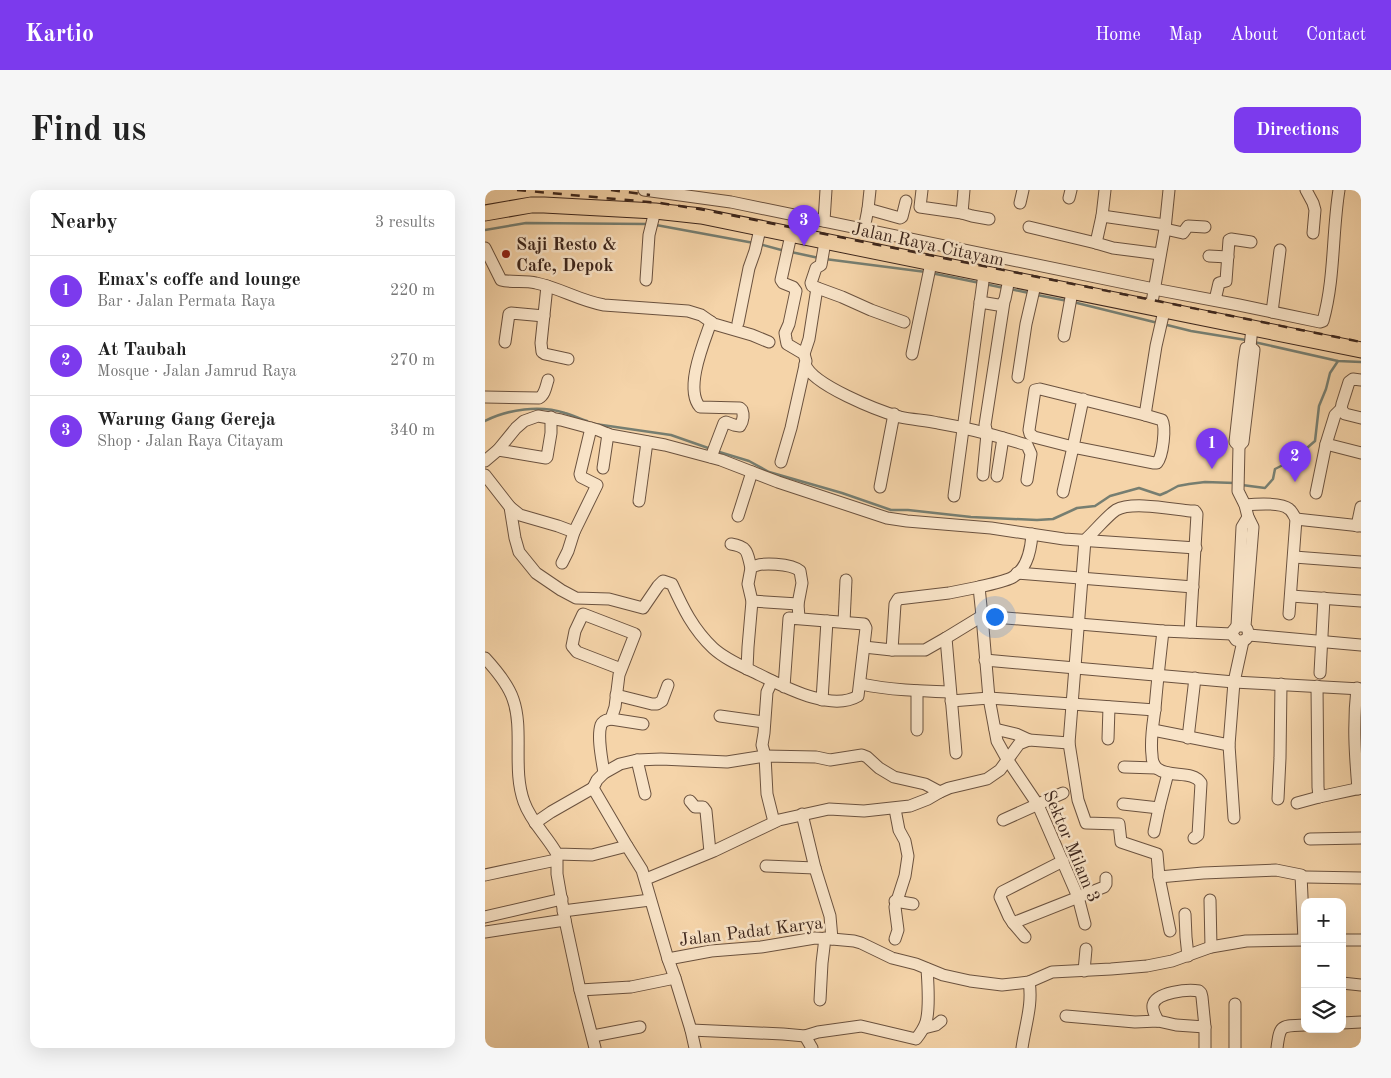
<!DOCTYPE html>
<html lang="en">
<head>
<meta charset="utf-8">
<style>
	body { margin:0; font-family:"Old Standard TT",serif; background:#f6f6f6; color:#222 }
	.controls { position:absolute; right:15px; bottom:15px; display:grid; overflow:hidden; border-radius:10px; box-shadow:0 5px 20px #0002 }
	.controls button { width:45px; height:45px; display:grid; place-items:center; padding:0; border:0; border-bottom:1px solid #e0e0e0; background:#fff; color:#222; font:25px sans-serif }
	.you { position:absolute; left:509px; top:426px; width:18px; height:18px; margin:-12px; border:4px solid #fff; border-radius:50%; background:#1a73e8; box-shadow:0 0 0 8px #1a73e833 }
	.badge { display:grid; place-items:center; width:32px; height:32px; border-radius:50%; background:#7c3aed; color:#fff; font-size:16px; font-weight:700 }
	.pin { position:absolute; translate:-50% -41px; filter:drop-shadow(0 1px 2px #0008) }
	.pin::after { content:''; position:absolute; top:26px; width:18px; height:15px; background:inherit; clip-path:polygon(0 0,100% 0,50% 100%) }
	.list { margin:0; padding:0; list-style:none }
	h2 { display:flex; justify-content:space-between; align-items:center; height:65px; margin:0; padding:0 20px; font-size:21px }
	h2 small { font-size:16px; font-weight:400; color:#767676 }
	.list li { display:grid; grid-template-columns:32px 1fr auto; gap:15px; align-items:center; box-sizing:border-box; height:70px; padding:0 20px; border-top:1px solid #e0e0e0 }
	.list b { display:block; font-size:19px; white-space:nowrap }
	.list p { margin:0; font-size:16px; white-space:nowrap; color:#767676 }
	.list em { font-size:16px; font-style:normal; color:#767676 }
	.icon { flex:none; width:28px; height:28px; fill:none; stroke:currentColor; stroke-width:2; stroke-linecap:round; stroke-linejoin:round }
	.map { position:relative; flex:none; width:876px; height:858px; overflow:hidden; border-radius:10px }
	header { display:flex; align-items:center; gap:30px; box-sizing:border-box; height:70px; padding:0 25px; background:#7c3aed; color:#fff }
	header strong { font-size:24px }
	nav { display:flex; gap:28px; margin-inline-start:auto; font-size:18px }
	.intro { display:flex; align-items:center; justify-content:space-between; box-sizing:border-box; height:120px; padding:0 30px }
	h1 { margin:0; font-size:35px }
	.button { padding:12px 22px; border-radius:10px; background:#7c3aed; color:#fff; font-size:18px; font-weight:700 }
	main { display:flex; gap:30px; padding:0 30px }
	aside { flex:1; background:#fff; border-radius:10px; box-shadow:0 5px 20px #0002 }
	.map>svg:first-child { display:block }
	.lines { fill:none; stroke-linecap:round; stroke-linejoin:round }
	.stream { stroke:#767e71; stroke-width:2.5 }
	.minor-casing { stroke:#6b523f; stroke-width:13 }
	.major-casing { stroke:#3d261c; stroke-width:17 }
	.minor { stroke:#f8e3c7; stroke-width:11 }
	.major { stroke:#f5d4a9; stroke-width:15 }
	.rail { stroke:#3d261c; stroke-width:2.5; stroke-dasharray:9 9; stroke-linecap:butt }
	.poi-dot { fill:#8f2418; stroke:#f8e3c7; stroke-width:2 }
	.labels { text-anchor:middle; stroke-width:5; stroke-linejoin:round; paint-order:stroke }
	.poi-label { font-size:18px; font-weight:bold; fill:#3d261c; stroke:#f8e3c7; text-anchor:start }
	.street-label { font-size:18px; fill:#3d261c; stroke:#f8e3c7 }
</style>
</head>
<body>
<header>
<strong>Kartio</strong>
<nav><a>Home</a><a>Map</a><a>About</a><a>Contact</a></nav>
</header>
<div class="intro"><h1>Find us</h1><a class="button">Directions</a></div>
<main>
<aside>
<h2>Nearby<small>3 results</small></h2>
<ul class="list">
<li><span class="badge">1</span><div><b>Emax's coffe and lounge</b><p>Bar · Jalan Permata Raya</p></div><em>220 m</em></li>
<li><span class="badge">2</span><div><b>At Taubah</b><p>Mosque · Jalan Jamrud Raya</p></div><em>270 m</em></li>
<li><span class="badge">3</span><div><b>Warung Gang Gereja</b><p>Shop · Jalan Raya Citayam</p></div><em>340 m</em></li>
</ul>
</aside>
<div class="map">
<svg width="876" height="858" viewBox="0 0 876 858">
	<rect width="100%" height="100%" fill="#f5d4a9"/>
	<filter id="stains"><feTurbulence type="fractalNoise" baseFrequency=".004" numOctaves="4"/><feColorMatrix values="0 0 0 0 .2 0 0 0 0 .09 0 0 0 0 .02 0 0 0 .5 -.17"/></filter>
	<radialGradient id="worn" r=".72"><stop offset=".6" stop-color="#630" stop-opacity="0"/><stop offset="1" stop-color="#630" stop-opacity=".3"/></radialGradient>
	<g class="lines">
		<!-- stream -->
		<g class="stream">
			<path d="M171,35L269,53"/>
			<path d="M0,40L41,33L163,34"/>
			<path d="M274,54L300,61"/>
			<path d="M306,62L334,68"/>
			<path d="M340,69L441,82"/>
			<path d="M446,83L495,93"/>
			<path d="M500,94L519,98"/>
			<path d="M525,99L544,103"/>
			<path d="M552,105L583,111"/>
			<path d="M588,112L673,133"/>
			<path d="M678,134L706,141L761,150"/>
			<path d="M769,152L853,171L876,172"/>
			<path d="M0,231C23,219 55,215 80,223C88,225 95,229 102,231"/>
			<path d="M110,234L186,245L226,259"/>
			<path d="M231,261L264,271L284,282L357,303L406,320H423L486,327L552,330L568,329L592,318L610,316L625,306L654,298L675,305L682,302L693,296L704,294L720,292L750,293"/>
			<path d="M757,295L780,298L788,289L790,279L808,270L830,251L834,216L841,199L845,183L853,171"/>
		</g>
		<!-- minor casing -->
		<g class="minor-casing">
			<g id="minor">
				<path d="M159,0L246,12L669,99L754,115L835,132L838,131C850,88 847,43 854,0"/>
				<path d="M437,0L435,17L477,23"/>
				<path d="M479,0L477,23L487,26L504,29"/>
				<path d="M620,0L617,26L611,53L628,58L675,64"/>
				<path d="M821,0L828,13L830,20L828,43"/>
				<path d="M584,8L586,0"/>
				<path d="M535,13L538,0"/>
				<path d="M383,19L385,0"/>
				<path d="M617,26L680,35"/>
				<path d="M339,31L341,0"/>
				<path d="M544,37L611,53"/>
				<path d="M379,39L383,19L415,28L417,27L421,11"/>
				<path d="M680,39L698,43L703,36L720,37"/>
				<path d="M340,52L336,75L331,78L326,93L327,96L357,107L386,120L419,132"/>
				<path d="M0,58L16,90C27,93 40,90 51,93C75,98 95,111 119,115L203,121L216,125L229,134L267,145L284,152"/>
				<path d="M724,66L743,67"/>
				<path d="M161,90L164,45L170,21"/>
				<path d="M62,96L56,153L57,162L60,164L83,169"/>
				<path d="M730,110L734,93L741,91L744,50L746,49L766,52"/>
				<path d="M495,112L513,115L517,114L520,109L524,89"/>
				<path d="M666,118L680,39L684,0"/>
				<path d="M787,122L795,60"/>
				<path d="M226,132C219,152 199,199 215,217L255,218L257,220C259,225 258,231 255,236L249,235L241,232L239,233L226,267"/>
				<path d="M253,133L264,78L270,61L275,39"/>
				<path d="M579,146L587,102"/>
				<path d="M20,152L24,124L26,123L59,126"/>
				<path d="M319,164L324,149L332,98"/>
				<path d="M427,164L446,73"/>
				<path d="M320,174C327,195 394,221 415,227C428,230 441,230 453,233C483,238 513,246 542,255L546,264L542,290"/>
				<path d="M533,187L541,134L550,95"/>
				<path d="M0,207L54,208C60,205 61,196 63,190"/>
				<path d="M856,219L860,224L876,228"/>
				<path d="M660,225L671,156L679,121"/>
				<path d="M841,254L850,225L856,219L857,214L864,192L868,189L876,190"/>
				<path d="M754,256L758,252L769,160L765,157"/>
				<path d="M13,260L61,268L62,267L66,243V227"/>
				<path d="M0,271L13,260L31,238L39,231L53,226L76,230L113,240L125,245L180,255L236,270L293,292L402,328L422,331L506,338L579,349L711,358"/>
				<path d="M296,272L306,238L321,171L319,164L302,154L301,149L300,143L304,134L311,101L308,97L298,93L296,90L306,45"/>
				<path d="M118,278L123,244"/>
				<path d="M0,285L25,317L30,348L34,362L51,383L76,400L91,408L124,409L158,418L173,396L178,391L187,394C198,418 208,439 228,458C241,470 259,477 275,485C300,497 346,522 373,506L381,438L379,434L304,428L299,497"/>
				<path d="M498,285L502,244L500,235L519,112"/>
				<path d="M512,286L518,248"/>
				<path d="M395,297L409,224"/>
				<path d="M578,302L588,257L549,247L545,244L544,240L550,200L555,199L660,225L677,230C681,237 678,266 672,273H669L588,257L598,209"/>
				<path d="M831,303L841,254L876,263"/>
				<path d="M469,306L499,84"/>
				<path d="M154,311L162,252"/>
				<path d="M760,315C771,314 796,312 804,319C807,321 809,326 811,329L804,424"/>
				<path d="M25,317L35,325L73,336L89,342"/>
				<path d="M253,326L267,282"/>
				<path d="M811,329L876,336"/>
				<path d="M872,336L876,317"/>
				<path d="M547,344C546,359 542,379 528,387C522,391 502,395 494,397L497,426L504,508L512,551L522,569L553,615L593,707L600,734"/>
				<path d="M246,354C264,357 262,363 266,378"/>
				<path d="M809,367L876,372"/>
				<path d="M77,373L83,361L89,342L112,295L96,287L95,284L106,238"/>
				<path d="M532,383L708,397"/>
				<path d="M806,406L876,411"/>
				<path d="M267,411L313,414"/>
				<path d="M359,432L361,390"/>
				<path d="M752,436L757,337L763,327"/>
				<path d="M760,436H752L748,441L747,444L751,450C762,454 767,444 760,436L768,337L763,327L760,315L753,301L754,256L750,252L759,171L761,158L765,157L767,138"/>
				<path d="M678,441C675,467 672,493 670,519C668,534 665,550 667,565C667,570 669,576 673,579C685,588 708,580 716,593L713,645L709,648"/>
				<path d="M764,445L876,455"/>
				<path d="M379,457L407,460H440L461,448"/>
				<path d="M407,460L410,414L413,409L464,403L494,397"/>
				<path d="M0,468C11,480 23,494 28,509C39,540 27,579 39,612C46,632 62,646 72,664L107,665L142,656"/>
				<path d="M500,470L749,492L876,499"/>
				<path d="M262,479L263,457L267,411L263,394L266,378C275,371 307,374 315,381L317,393L313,414L314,428"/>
				<path d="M835,483L839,408"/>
				<path d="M287,491L282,502L279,543L277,555L280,566L282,604L289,632"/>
				<path d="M376,494C405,500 435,501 465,502"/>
				<path d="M832,496L833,597L834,607L876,598"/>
				<path d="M872,498C868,534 870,563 873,599"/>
				<path d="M131,505L167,514H172L177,511L183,495"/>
				<path d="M337,510L342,431"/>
				<path d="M466,511L504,508L670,520"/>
				<path d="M235,526L279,532"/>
				<path d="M126,529L158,534"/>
				<path d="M510,539L531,544L544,550"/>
				<path d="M432,540V501"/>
				<path d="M668,540L744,555"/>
				<path d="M703,548L710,488"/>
				<path d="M623,549L624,517"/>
				<path d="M471,563L461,448L497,426L678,441L747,444"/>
				<path d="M152,570L160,604"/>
				<path d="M639,577L671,578"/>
				<path d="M119,583C117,570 112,547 116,535C118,530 122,530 126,529L130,517L134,485L150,444L98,424L90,441L87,456L92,462L136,479"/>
				<path d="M793,609L795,568L796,494"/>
				<path d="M205,611L210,617H218L221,621L225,662"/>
				<path d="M812,613L834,607"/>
				<path d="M638,614L674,618"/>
				<path d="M410,619L414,640L420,651L423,666L420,686L410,717L413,740L410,749"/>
				<path d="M317,624L330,678L345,726L347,749"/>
				<path d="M749,628L744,555L749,492L758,451"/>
				<path d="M518,630L578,603"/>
				<path d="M50,633L66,622L108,598"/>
				<path d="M669,642L674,618L683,583"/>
				<path d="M825,649L876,648"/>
				<path d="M72,664V684L80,730L95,800L110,858"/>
				<path d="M578,671L517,702L515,707L524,727L528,733L619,697L621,694V688"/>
				<path d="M281,676L330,678"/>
				<path d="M0,685L71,670"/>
				<path d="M674,687L718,683L791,680L816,685L819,750"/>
				<path d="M821,687L876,688"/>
				<path d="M161,689L229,661L294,630L344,619L379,621L425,616L443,609L455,602L464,598L502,589L515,580L534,554L544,550L584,553"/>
				<path d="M725,710L726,757"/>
				<path d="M410,711L428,714"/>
				<path d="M78,721L165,710"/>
				<path d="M700,724L701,747L703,766"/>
				<path d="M0,727L77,709"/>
				<path d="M528,733L540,747"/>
				<path d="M685,741L674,687L672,664L636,652L634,634L601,633L593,610L584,553L600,350C609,342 622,326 631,320C647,311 686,319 705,321H710L712,324L705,442"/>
				<path d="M0,742L80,730"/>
				<path d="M857,750H876"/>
				<path d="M183,769L226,761L276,757L330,748L347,749L369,751L376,753L407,768L431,774L458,785L485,791L517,795L544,792L567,782L626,779L662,776L687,771L726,757L761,751L820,750"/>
				<path d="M599,781L601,759"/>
				<path d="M857,793L876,795"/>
				<path d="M95,800L146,797L190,788"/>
				<path d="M335,810L337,773L340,748"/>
				<path d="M581,826L650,832L673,831L691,835L720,837"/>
				<path d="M673,831C671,826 667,821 668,815C671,802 703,799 714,801L716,803L717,807L720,837V858"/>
				<path d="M857,833L876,832"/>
				<path d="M439,838L451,835L456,831"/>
				<path d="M206,840L298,844L320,846L333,842L376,836L431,849C435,844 439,838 441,832C445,818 443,794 442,779"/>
				<path d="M108,846L155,837"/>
				<path d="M320,846L327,858"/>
				<path d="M210,858L206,840L190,788L183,769L157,680L142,656L108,598L112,590L119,583L135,574L152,570L176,569L242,572L280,566L331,567L345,570L377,565L382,567L394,578L409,587L440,594L455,602"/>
				<path d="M537,858C540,836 548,814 544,792"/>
				<path d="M750,858V814"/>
				<path d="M792,858C795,834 796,836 820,835"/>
			</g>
		</g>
		<!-- major casing -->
		<g class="major-casing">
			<path id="major" d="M0,23L46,15H59L170,21L216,26L876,160"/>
		</g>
		<!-- minor -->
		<use href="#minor" class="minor"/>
		<!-- major -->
		<use href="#major" class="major"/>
		<!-- rail -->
		<g class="rail">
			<path d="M32,0L175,13L220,20L876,152"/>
			<path d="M126,0L165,5"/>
		</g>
	</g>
	<!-- markers -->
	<circle class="poi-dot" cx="21" cy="64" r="5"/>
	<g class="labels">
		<!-- poi labels -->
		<g class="poi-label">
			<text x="31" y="60">Saji Resto &amp;<tspan x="31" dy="21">Cafe, Depok</tspan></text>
		</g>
		<!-- street labels -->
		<g class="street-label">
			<text transform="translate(443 54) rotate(12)" y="6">Jalan Raya Citayam</text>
			<text transform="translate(587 656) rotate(67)" y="6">Sektor Milam 3</text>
			<text transform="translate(266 741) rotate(-7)" y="6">Jalan Padat Karya</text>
		</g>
	</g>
	<rect width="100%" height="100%" filter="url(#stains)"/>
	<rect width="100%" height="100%" fill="url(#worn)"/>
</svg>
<div class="controls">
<button>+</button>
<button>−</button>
<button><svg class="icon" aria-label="layers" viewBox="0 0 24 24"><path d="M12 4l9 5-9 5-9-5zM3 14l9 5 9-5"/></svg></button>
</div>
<div class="you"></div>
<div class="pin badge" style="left:727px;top:279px">1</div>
<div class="pin badge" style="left:810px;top:292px">2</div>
<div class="pin badge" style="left:319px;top:56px">3</div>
</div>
</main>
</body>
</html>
